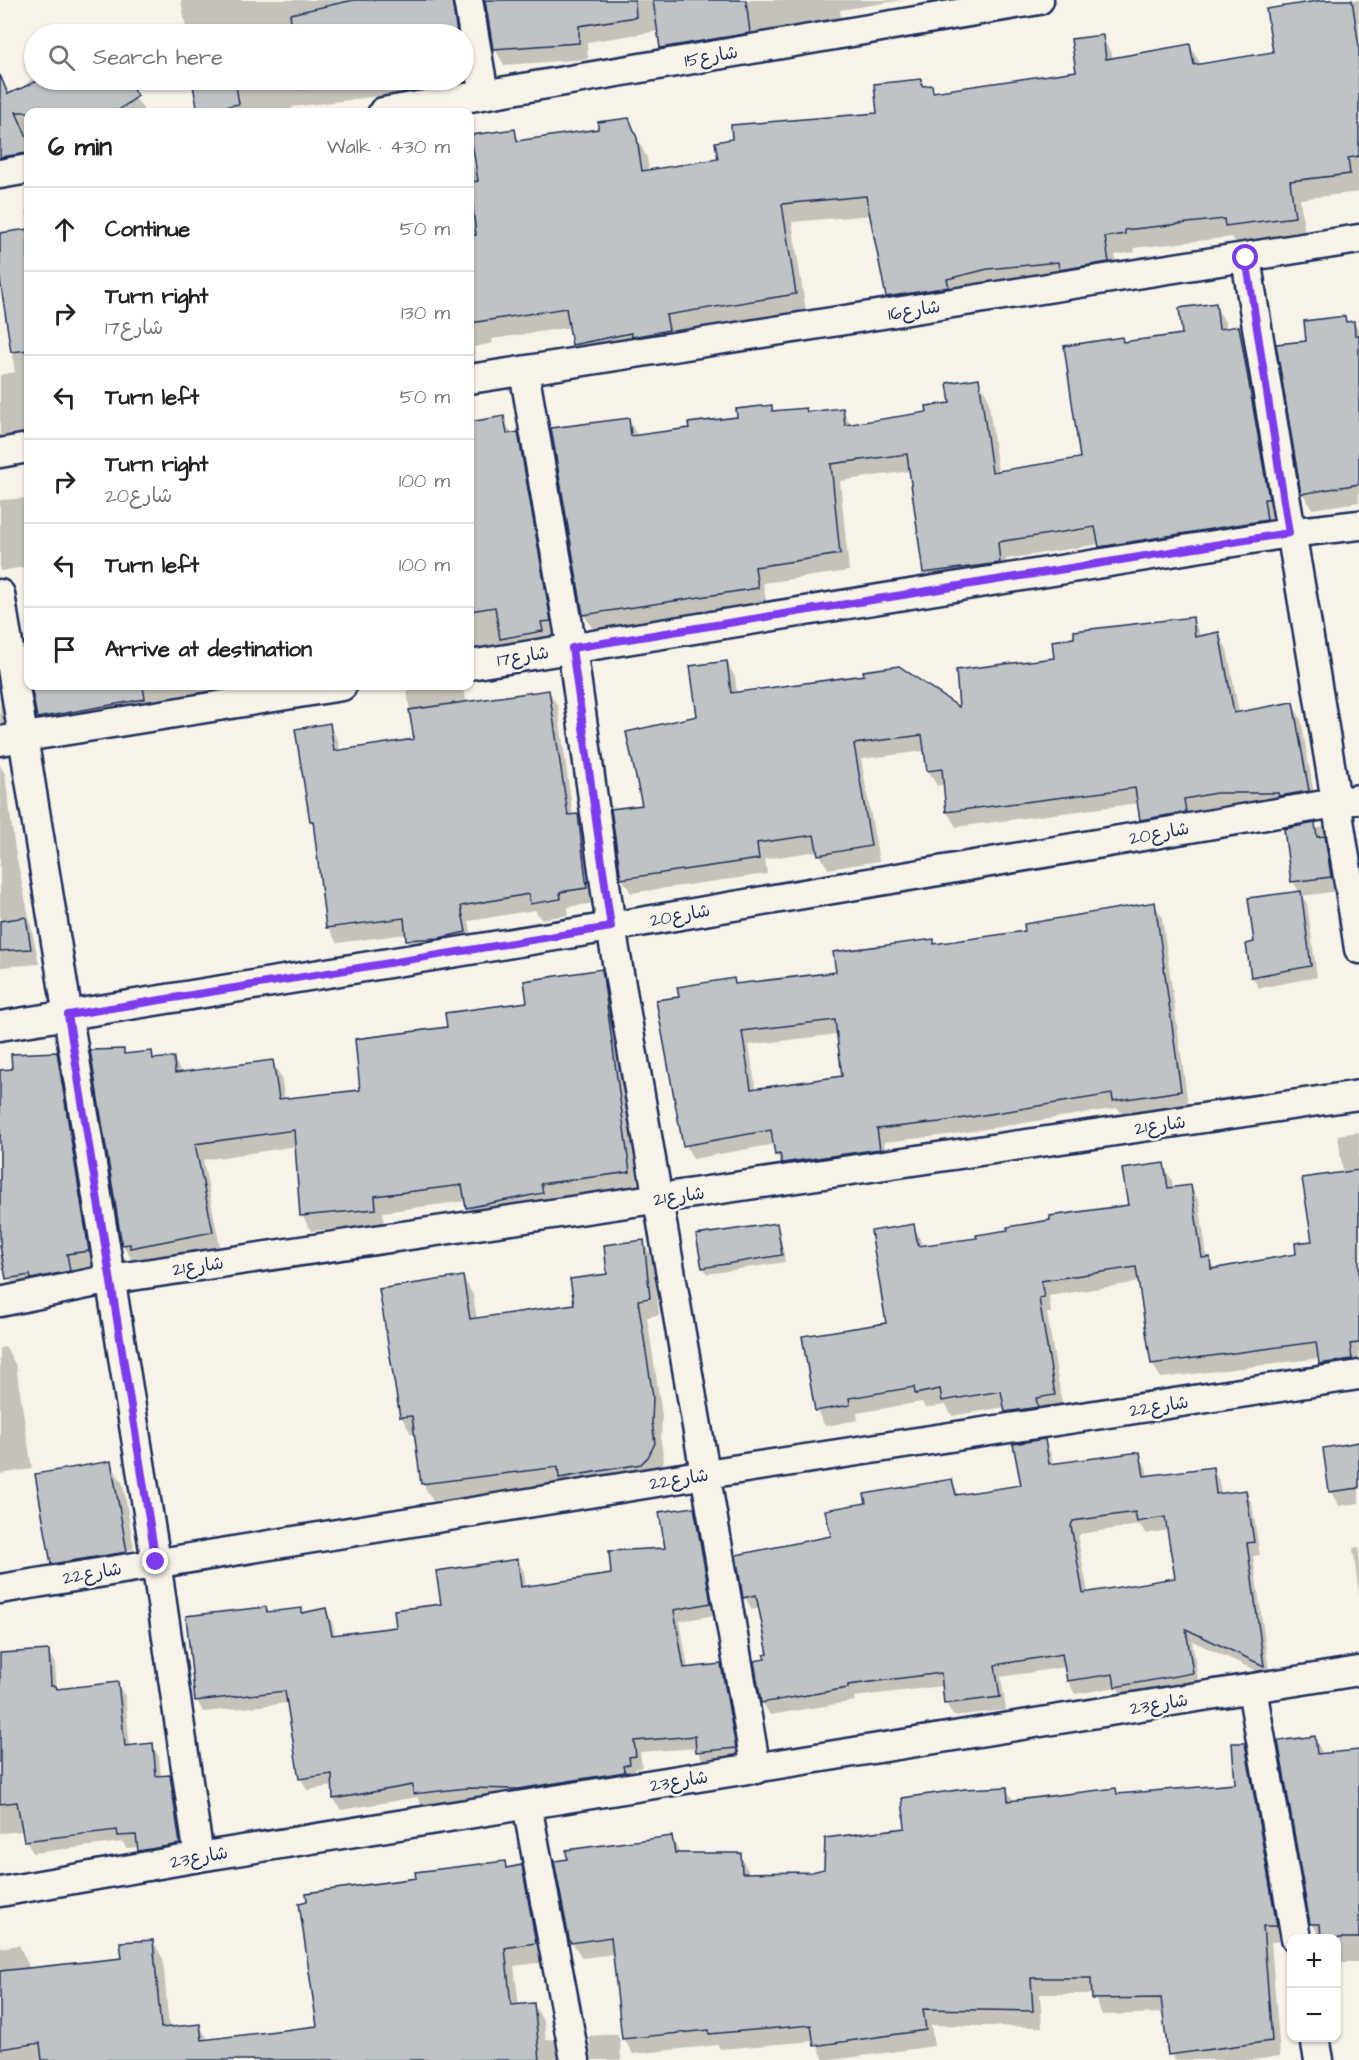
<!DOCTYPE html>
<html lang="en">
<head>
<meta charset="utf-8">
<style>
	body { margin:0; font-family:"Architects Daughter","Playpen Sans Arabic",sans-serif; background:#f2f2f2; color:#222 }
	.controls { position:absolute; right:18px; bottom:18px; display:grid; overflow:hidden; border-radius:12px; box-shadow:0 2px 4px #0004 }
	.controls button { width:54px; height:54px; display:grid; place-items:center; padding:0; border:0; border-bottom:2px solid #e0e0e0; background:#fff; color:#222; font:30px sans-serif }
	.stop { position:absolute; width:18px; height:18px; margin:-14px; border:4px solid #7c3aed; border-radius:50%; background:#fff }
	.stop.end { background:#7c3aed; border-color:#fff; box-shadow:0 2px 6px #0008 }
	.list { margin:0; padding:0; list-style:none }
	h2 { display:flex; justify-content:space-between; align-items:center; height:78px; margin:0; padding:0 24px; font-size:26px }
	h2 small { font-size:20px; font-weight:400; color:#767676 }
	.list li { display:grid; grid-template-columns:39px 1fr auto; gap:18px; align-items:center; box-sizing:border-box; height:84px; padding:0 24px; border-top:2px solid #e0e0e0 }
	.list b { display:block; font-size:22px; white-space:nowrap }
	.list p { margin:0; font-size:20px; white-space:nowrap; color:#767676 }
	.list em { font-size:20px; font-style:normal; color:#767676 }
	.icon { flex:none; width:33px; height:33px; fill:none; stroke:currentColor; stroke-width:2; stroke-linecap:round; stroke-linejoin:round }
	.map { position:relative; flex:none; width:1359px; height:2060px; overflow:hidden }
	.search { position:absolute; background:#fff; box-shadow:0 2px 4px #0004; left:24px; top:24px; width:450px; height:66px; display:flex; align-items:center; gap:15px; box-sizing:border-box; padding:0 21px; border-radius:33px; color:#767676; font-size:22px }
	.panel { position:absolute; background:#fff; box-shadow:0 2px 4px #0004; left:24px; top:108px; width:450px; height:582px; border-radius:12px }
	.map>svg:first-child { display:block }
	.shadow { fill:#0003; fill-rule:evenodd }
	.building { fill:#c0c3c5; stroke:#1b2f5e; stroke-width:1.5; fill-rule:evenodd }
	.lines { fill:none; stroke-linecap:round; stroke-linejoin:round }
	.minor-casing { stroke:#1b2f5e; stroke-width:33 }
	.minor { stroke:#f7f3e8; stroke-width:28 }
	.route { stroke:#7c3aed; stroke-width:8 }
	.labels { text-anchor:middle; stroke-width:5; stroke-linejoin:round; paint-order:stroke }
	.street-label { font-size:18px; fill:#1b2f5e; stroke:#f7f3e8 }
</style>
</head>
<body>
<div class="map">
<svg width="1359" height="2060" viewBox="0 0 1359 2060">
	<rect width="100%" height="100%" fill="#f7f3e8"/>
	<filter id="ink" filterUnits="userSpaceOnUse"><feTurbulence type="fractalNoise" baseFrequency=".0167" numOctaves="2"/><feDisplacementMap in="SourceGraphic" scale="12" xChannelSelector="R" yChannelSelector="G"/><feConvolveMatrix kernelMatrix="1 2 1 2 8 2 1 2 1" color-interpolation-filters="sRGB"/></filter>
	<g filter="url(#ink)">
		<!-- shadow -->
		<g class="shadow">
			<path d="M181,0H473L463,34H187Z"/>
			<path d="M479,0H903L840,10L842,28L671,64L661,47L659,31L587,42L588,59L504,65L495,49L487,3Z"/>
			<path d="M1335,0H1359V192L1300,199L1305,235L1237,244L1232,237L1134,248L1135,252L1115,255L1118,280L899,315L888,296L872,215L792,222L806,312L584,363L574,344L571,327L492,339L493,343L474,347L478,375L470,376V168L477,167L514,131L520,142L600,131L628,120L647,158L649,171L720,160L879,114L920,80L924,87H931L935,93L1077,73L1102,36L1114,59L1190,46L1201,65L1275,53Z"/>
			<path d="M34,78L123,80L145,112H28V174L0,165V99L16,92Z"/>
			<path d="M193,80H460L464,99L413,107L405,93L292,107L293,110L283,112H200Z"/>
			<path d="M26,209H28V226Z"/>
			<path d="M28,301V449L0,439V375L15,372L5,305Z"/>
			<path d="M1215,305L1225,322L1226,330L1238,328L1247,345L1277,515L1273,516L1275,536L1110,563L1100,544L1006,559L1009,579L934,589L924,573L910,471L840,481L849,571L763,583L767,605L594,631L584,615L629,420L638,437L739,419L771,407L775,413L808,414L842,409L851,425L929,413L952,404L978,380L988,397L998,472L1081,459L1124,343L1184,335Z"/>
			<path d="M1345,317L1348,323H1353L1359,329V502L1312,509L1303,493L1307,342Z"/>
			<path d="M503,417L512,435L517,434L526,449L558,636L549,638L551,646L470,661V423Z"/>
			<path d="M28,498V572L25,567L0,571V500Z"/>
			<path d="M1192,618L1201,637L1218,634L1227,649L1239,713L1292,704L1301,719L1316,806L1150,834L1141,819L1139,803L956,827L947,812L945,784L937,786L928,770L925,751L861,759L879,861L828,869L818,851L765,859L767,874L631,893L622,878L643,806L699,718L726,662L735,677L737,694L961,711L1055,659Z"/>
			<path d="M33,686H219L222,699L47,733L38,717Z"/>
			<path d="M406,686H462L467,703L549,691L558,707L573,816L578,815L587,831L595,903L568,907L569,915L541,919L535,910L469,921L474,947L416,955L407,934L337,943L328,927L315,828L311,821L329,725L338,740L340,752L415,740Z"/>
			<path d="M0,691L6,701L12,738L0,741Z"/>
			<path d="M0,765L5,774L15,850L39,964L0,967Z"/>
			<path d="M1314,825L1316,829L1323,827L1331,842L1338,891L1302,896L1307,904L1317,977L1259,988L1252,977L1256,944L1299,892L1293,881Z"/>
			<path d="M1154,903L1162,917L1188,1104L1122,1114L1118,1108L948,1135L884,1142L887,1162L784,1168L776,1154L775,1144L693,1159L686,1145L680,998L733,980L737,986L838,974L933,941L936,945L1027,932ZM838,1034L843,1077L756,1090L749,1045Z"/>
			<path d="M601,971L610,986L638,1187L549,1199L551,1209L476,1222L466,1201L383,1212L384,1225L311,1231L302,1215L297,1146L203,1160L220,1247L141,1263L138,1259L132,1260L123,1245V1050L126,1055L151,1052L156,1060L173,1058L182,1074L272,1061L281,1077L285,1100L362,1092L448,1028L529,1003Z"/>
			<path d="M56,1054L65,1068L96,1265L75,1269L78,1285L16,1294L6,1270H0V1100L13,1071Z"/>
			<path d="M1359,1132V1366L1329,1379L1320,1358L1161,1378L1152,1363L1140,1282L1049,1296L1051,1313H1047L1063,1410L1015,1427L1005,1407L952,1416L946,1405L925,1408L922,1402L857,1413L858,1420L825,1426L817,1410L888,1324L914,1225L923,1247L978,1239L1129,1206L1163,1165L1172,1180L1173,1189L1190,1186L1199,1201L1207,1259L1215,1269L1298,1255L1314,1242L1343,1174L1338,1135Z"/>
			<path d="M776,1224L780,1231L785,1262L707,1274L703,1267Z"/>
			<path d="M643,1242L653,1259L659,1315L647,1317L662,1415L661,1441L664,1461L658,1475L433,1501L423,1484L416,1434H411L401,1416L463,1277L473,1295L477,1319L575,1305Z"/>
			<path d="M6,1347L16,1366L32,1469L0,1474V1348Z"/>
			<path d="M1044,1441L1051,1454L1053,1465L1139,1454L1146,1467L1148,1477L1212,1468L1219,1481L1221,1495L1245,1491L1252,1504L1260,1555L1253,1556L1270,1677L1192,1641L1199,1686L1124,1699L1117,1687L1075,1694L1068,1681L1065,1667L1001,1677L1006,1710L953,1716L946,1703L942,1686L854,1697L855,1701L770,1715L763,1703L769,1655L760,1608L752,1610L745,1597L832,1537L868,1504L952,1480L959,1496L1023,1487ZM1140,1525L1146,1534L1169,1530L1176,1579L1088,1593L1078,1539L1080,1534Z"/>
			<path d="M1359,1444V1503L1339,1506L1331,1492Z"/>
			<path d="M110,1462L123,1484L134,1549L58,1561V1564L135,1552L138,1573L64,1585L52,1564Z"/>
			<path d="M693,1508L700,1520L716,1615L680,1621L688,1669L720,1666L727,1677L741,1759L704,1763L697,1748L640,1752L642,1767L635,1769L636,1776L422,1806L417,1797L341,1810L334,1799V1786L307,1790L301,1778L288,1703L203,1712L197,1700L265,1609L268,1613L301,1610L303,1614L326,1610L332,1621L335,1636L397,1628L443,1605L517,1560L524,1572L526,1588L612,1576L667,1549Z"/>
			<path d="M1359,1547V1595L1353,1548Z"/>
			<path d="M48,1652L55,1664L57,1690L117,1684L125,1696L130,1747L152,1744L159,1757L161,1777H170L177,1789L186,1856L146,1863L139,1847L126,1848L123,1842L33,1853L26,1841L25,1831L0,1833V1655Z"/>
			<path d="M1315,1738L1323,1755L1359,1752V1962H1336V1938L1320,1937L1312,1923Z"/>
			<path d="M1244,1744L1253,1760L1285,1941L1271,1942L1280,2056L1254,2060H1173L1165,2013L1102,2015L1093,1994H1040L1042,2027L931,2025L934,2046L833,2060H824L815,2041L720,2049L718,2045L633,2054L624,2039L614,1954L582,1958L572,1942L671,1837L680,1853L740,1855L750,1875L812,1873L825,1870L907,1830L1006,1788L1014,1802L1115,1790L1118,1795L1236,1786Z"/>
			<path d="M504,1862L508,1869L521,1867L531,1885L546,1962L514,1966L519,2006L533,2004L544,2022L546,2040L553,2039L564,2060H0V1948L19,1945L30,1969L123,1959L153,1941L163,1959L169,2029L199,2025L208,2040L318,2027L417,1879Z"/>
			<path d="M617,2034L620,2041L621,2060H592L589,2036Z"/>
		</g>
		<!-- building -->
		<g class="building">
			<path d="M354,0H452L457,34H293L290,14Z"/>
			<path d="M485,0H635L636,17L579,26V43L493,49Z"/>
			<path d="M653,0H746L750,33L660,48Z"/>
			<path d="M1323,0H1352L1359,46V156L1348,158L1350,174L1290,181L1295,217L1225,226L1224,219L1125,230V234L1105,237L1109,262L1059,270L1058,262L988,269L947,279L949,287L886,297L866,196L782,204L796,294L666,315L669,330L632,337L631,333L572,345L566,308L470,323V236L476,235L470,182L478,181L471,135L515,129L517,141L598,129V122L629,118L637,138L642,171L718,159L715,142L732,139L731,125L877,113L874,84L921,79L922,86L932,85L933,92L1076,71L1071,39L1103,35L1106,59L1190,44L1194,65L1273,52L1266,9Z"/>
			<path d="M0,75L8,94L40,80H125L138,96L116,112H16L28,140V153L0,157Z"/>
			<path d="M192,80H235L239,104L198,112Z"/>
			<path d="M300,80H375L301,89Z"/>
			<path d="M401,80H455L456,83L403,92Z"/>
			<path d="M28,229V350L11,352L0,279V233Z"/>
			<path d="M1216,303L1219,329L1239,326L1269,499H1264L1267,520L1099,547L1095,527L998,542L1000,563L923,573L907,454L831,464L840,554L755,567L758,588L583,615L551,428L629,418L631,436L689,428L688,423L737,417L736,409L772,405V411L806,408L807,412L843,408L845,425L927,412L926,406L950,403L947,383L979,378L992,472L1080,458L1064,346L1122,337L1123,342L1182,334L1179,308Z"/>
			<path d="M1345,316L1346,322L1354,321L1355,335H1359V484L1301,494L1276,344L1306,341L1304,321Z"/>
			<path d="M504,416L507,434L518,432L551,621L541,622L543,631L500,639L495,607L470,611V422Z"/>
			<path d="M1193,617L1195,637L1219,632L1234,713L1293,702L1309,791L1279,796L1278,793H1216L1184,799L1186,812L1140,820L1135,788L946,812L942,769L927,771L922,735L854,744L871,846L818,855L814,835L757,843L759,859L621,879L611,809L642,805L626,732L697,716L690,666L727,661L731,693L864,675L863,671L899,666L959,707L956,670L1054,658L1052,641L1074,638V631Z"/>
			<path d="M31,686H143L145,699L37,718Z"/>
			<path d="M549,690L568,815L578,814L587,888L560,892L561,899L530,904L529,894L461,906L466,932L439,938L406,940L404,918L326,928L313,821H310L295,729L330,723L334,751L414,739L409,710Z"/>
			<path d="M1315,823L1317,837L1325,836L1331,877L1291,882L1284,829Z"/>
			<path d="M1301,891L1311,966L1251,977L1246,944L1254,942L1248,898Z"/>
			<path d="M1155,902L1181,1091L1113,1101L1112,1094L940,1122L877,1129L880,1149L782,1163L780,1154L775,1155L771,1130L683,1146L656,1000L679,997L677,987L734,978L735,984L836,972L833,952L934,939V944L1025,931L1024,924ZM835,1020L842,1076L751,1089L742,1031Z"/>
			<path d="M26,917L31,949L0,951V921Z"/>
			<path d="M602,969L630,1172L541,1184L543,1193L466,1208L462,1185L375,1196L376,1209L300,1216L294,1130L195,1144L213,1232L130,1248V1244L122,1245L90,1050L124,1049V1054L152,1051L153,1059L174,1057L175,1073L273,1060L279,1099L360,1090L355,1039L447,1027L445,1013L527,1002L524,981Z"/>
			<path d="M57,1052L89,1251L67,1254L70,1271L31,1279L30,1275L6,1279L0,1246V1070L12,1069L11,1054Z"/>
			<path d="M1164,1163L1168,1188L1191,1185L1202,1258L1210,1257L1211,1269L1296,1254L1295,1243L1312,1241L1302,1178L1359,1170V1343L1350,1344L1352,1359L1319,1364L1316,1342L1151,1364L1136,1267L1041,1281L1044,1297L1039,1298L1055,1395L1036,1398L1038,1407L1005,1412L1001,1391L942,1401L940,1389L915,1394L914,1387L849,1398L850,1405L815,1411L802,1336L886,1323L871,1231L914,1224L918,1246L977,1238L976,1235L1008,1230L1007,1227L1050,1220V1216L1128,1205L1122,1169Z"/>
			<path d="M777,1223L782,1255L702,1268L696,1235Z"/>
			<path d="M644,1240L650,1298L638,1300L653,1397L652,1422L655,1443L648,1457L641,1464L559,1478L558,1467L421,1484L412,1416L400,1417L379,1289L463,1276L470,1319L574,1304L570,1279L607,1274L604,1245Z"/>
			<path d="M1045,1439L1049,1464L1140,1452L1144,1476L1213,1467L1216,1494L1246,1490L1254,1542L1247,1543L1264,1666L1186,1629L1193,1673L1115,1687L1113,1674L1067,1681L1062,1654L995,1665L1000,1697L944,1704L941,1673L848,1685V1688L761,1703L754,1661L765,1659L764,1655L768,1654L756,1595L743,1598L736,1555L831,1536L825,1510L866,1503L864,1494L952,1479L956,1495L1021,1485L1013,1444ZM1135,1512L1137,1522L1165,1517L1175,1578L1083,1593L1071,1526L1073,1521Z"/>
			<path d="M1359,1442V1488L1329,1492L1323,1448Z"/>
			<path d="M111,1461L127,1552L51,1564L35,1474Z"/>
			<path d="M694,1507L711,1603L674,1610L684,1668L721,1664L736,1748L696,1752L695,1736L634,1741L636,1756L629,1757L630,1764L623,1766L625,1772L518,1789L467,1788L413,1794V1785L333,1799L332,1774L299,1779L285,1691L195,1701L186,1616L266,1607L267,1612L302,1608V1613L326,1608L332,1635L396,1627L394,1610L441,1604L436,1571L518,1559L521,1587L611,1574L609,1551L665,1548L659,1512Z"/>
			<path d="M49,1650L51,1686H56L57,1689L118,1682L125,1746L153,1743L156,1776L170,1775L180,1844L138,1851L136,1835L118,1836L117,1830L24,1841L17,1802L0,1804V1653Z"/>
			<path d="M1315,1736L1317,1754L1359,1750V1938H1321L1320,1924H1310L1278,1741Z"/>
			<path d="M1232,1743H1245L1277,1926H1263L1272,2041L1168,2055L1161,1998L1092,1999L1091,1978H1031L1033,2011L923,2009L926,2030L814,2046L811,2025L709,2034V2030L622,2039L611,1937L571,1943L569,1939L554,1861L567,1859L566,1850L672,1836L675,1853H741L742,1873L812,1872L824,1869L825,1838L905,1828L902,1798L965,1789L1007,1787L1008,1801L1116,1788L1117,1794L1235,1784Z"/>
			<path d="M505,1861L506,1868L522,1865L536,1943L505,1948L511,2005L534,2003L540,2060H42L40,2043L0,2049V1971L122,1958L120,1942L153,1940L161,2028L200,2024L202,2040L317,2026L299,1903L307,1901L306,1893L416,1878L415,1872Z"/>
		</g>
		<g class="lines">
			<!-- minor casing -->
			<g class="minor-casing">
				<g id="minor">
					<path d="M468,0L484,94"/>
					<path d="M383,112L1039,0"/>
					<path d="M0,174L28,169"/>
					<path d="M1246,258C1282,489 1325,718 1359,949"/>
					<path d="M524,371L572,648L611,927L756,1769"/>
					<path d="M470,379L1359,239"/>
					<path d="M0,453L28,448"/>
					<path d="M0,594L156,1562L199,1857"/>
					<path d="M470,665L1289,533L1359,525"/>
					<path d="M0,741L342,686"/>
					<path d="M0,1026L611,927L1359,799"/>
					<path d="M0,1302L111,1279L1359,1095"/>
					<path d="M0,1589L706,1474L1359,1375"/>
					<path d="M1252,1689L1296,1938"/>
					<path d="M527,1805L575,2060"/>
					<path d="M0,1892L199,1857L1359,1671"/>
					<path d="M1315,2038L1319,2060"/>
				</g>
			</g>
			<!-- minor -->
			<use href="#minor" class="minor"/>
		</g>
	</g>
	<g class="lines" filter="url(#ink)">
		<!-- route -->
		<path class="route" d="M156,1562L68,1015L611,927L572,648L1289,533L1246,258"/>
	</g>
	<g class="labels">
		<!-- street labels -->
		<g class="street-label">
			<text transform="translate(711 56) rotate(-10)" y="6">شارع15</text>
			<text transform="translate(914 310) rotate(-9)" y="6">شارع16</text>
			<text transform="translate(523 656) rotate(-9)" y="6">شارع17</text>
			<text transform="translate(1159 833) rotate(-10)" y="6">شارع20</text>
			<text transform="translate(680 915) rotate(-10)" y="6">شارع20</text>
			<text transform="translate(1160 1125) rotate(-8)" y="6">شارع21</text>
			<text transform="translate(679 1196) rotate(-8)" y="6">شارع21</text>
			<text transform="translate(198 1266) rotate(-8)" y="6">شارع21</text>
			<text transform="translate(1159 1406) rotate(-9)" y="6">شارع22</text>
			<text transform="translate(679 1479) rotate(-9)" y="6">شارع22</text>
			<text transform="translate(92 1573) rotate(-10)" y="6">شارع22</text>
			<text transform="translate(1159 1704) rotate(-9)" y="6">شارع23</text>
			<text transform="translate(679 1781) rotate(-9)" y="6">شارع23</text>
			<text transform="translate(199 1857) rotate(-10)" y="6">شارع23</text>
		</g>
	</g>
</svg>
<div class="controls">
<button>+</button>
<button>−</button>
</div>
<div class="stop" style="left:1246px;top:258px"></div>
<div class="stop end" style="left:156px;top:1562px"></div>
<div class="search"><svg class="icon" aria-label="search" viewBox="0 0 24 24"><circle cx="10" cy="10" r="6"/><path d="M15 15l6 6"/></svg>Search here</div>
<section class="panel">
<h2>6 min<small>Walk · 430 m</small></h2>
<ul class="list">
<li><svg class="icon" aria-label="ahead" viewBox="0 0 24 24"><path d="M12 20V5M6 11l6-6 6 6"/></svg><div><b>Continue</b></div><em>50 m</em></li>
<li><svg class="icon" aria-label="right" viewBox="0 0 24 24"><path d="M7 20v-9h11M14 6l5 5-5 5"/></svg><div><b>Turn right</b><p>شارع17</p></div><em>130 m</em></li>
<li><svg class="icon" aria-label="left" viewBox="0 0 24 24"><path d="M17 20v-9H6M10 6l-5 5 5 5"/></svg><div><b>Turn left</b></div><em>50 m</em></li>
<li><svg class="icon" aria-label="right" viewBox="0 0 24 24"><path d="M7 20v-9h11M14 6l5 5-5 5"/></svg><div><b>Turn right</b><p>شارع20</p></div><em>100 m</em></li>
<li><svg class="icon" aria-label="left" viewBox="0 0 24 24"><path d="M17 20v-9H6M10 6l-5 5 5 5"/></svg><div><b>Turn left</b></div><em>100 m</em></li>
<li><svg class="icon" aria-label="arrive" viewBox="0 0 24 24"><path d="M6 21V4h12l-3 4 3 4H6"/></svg><div><b>Arrive at destination</b></div></li>
</ul>
</section>
</div>
</body>
</html>
